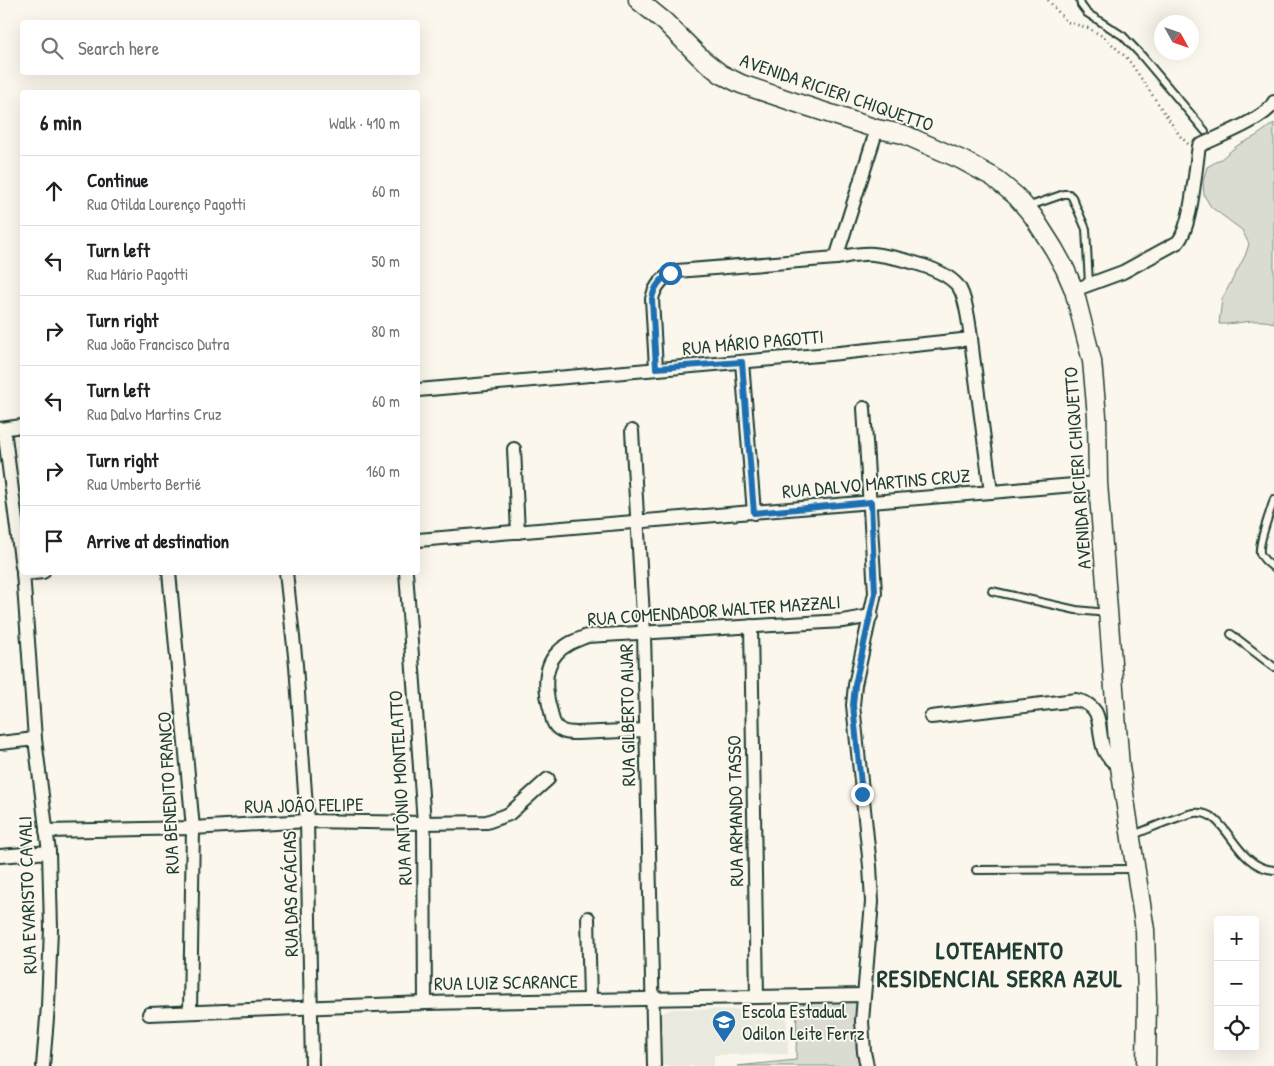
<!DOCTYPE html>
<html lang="en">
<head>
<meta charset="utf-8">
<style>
	body { margin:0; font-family:"Patrick Hand",sans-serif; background:#f6f6f6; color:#202124 }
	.controls { position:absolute; right:15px; bottom:15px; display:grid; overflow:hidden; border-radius:5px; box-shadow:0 5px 20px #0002 }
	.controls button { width:45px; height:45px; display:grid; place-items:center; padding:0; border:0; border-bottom:1px solid #e0e0e0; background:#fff; color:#202124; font:25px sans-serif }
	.compass { position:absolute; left:1154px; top:15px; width:45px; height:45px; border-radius:50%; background:#fff; box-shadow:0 5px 20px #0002; rotate:130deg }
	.stop { position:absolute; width:15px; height:15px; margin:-11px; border:4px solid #1f6fb2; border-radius:50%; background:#fff }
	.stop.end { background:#1f6fb2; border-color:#fff; box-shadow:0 1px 5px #0008 }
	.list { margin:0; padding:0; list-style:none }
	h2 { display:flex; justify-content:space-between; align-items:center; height:65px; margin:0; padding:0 20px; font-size:21px }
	h2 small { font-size:16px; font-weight:400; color:#757577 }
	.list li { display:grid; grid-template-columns:32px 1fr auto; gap:15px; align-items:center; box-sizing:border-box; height:70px; padding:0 20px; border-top:1px solid #e0e0e0 }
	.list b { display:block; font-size:19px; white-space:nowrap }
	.list p { margin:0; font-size:16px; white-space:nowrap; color:#757577 }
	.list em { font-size:16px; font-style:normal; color:#757577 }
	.icon { flex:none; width:28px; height:28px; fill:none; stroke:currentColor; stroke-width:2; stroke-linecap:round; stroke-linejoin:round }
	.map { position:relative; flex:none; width:1274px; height:1066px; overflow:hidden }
	.search { position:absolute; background:#fff; box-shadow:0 5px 20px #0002; left:20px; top:20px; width:400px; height:55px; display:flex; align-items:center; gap:12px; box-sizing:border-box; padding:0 18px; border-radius:5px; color:#757577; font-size:19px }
	.panel { position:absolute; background:#fff; box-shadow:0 5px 20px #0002; left:20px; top:90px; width:400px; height:485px; border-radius:5px }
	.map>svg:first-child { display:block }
	.built { fill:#eae9de }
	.green { fill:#dbdcd1; stroke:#7d8c82 }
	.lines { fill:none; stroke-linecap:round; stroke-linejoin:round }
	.lane-casing { stroke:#1f3d34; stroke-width:10 }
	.street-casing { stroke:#1f3d34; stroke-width:16 }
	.secondary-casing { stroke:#1f3d34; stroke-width:21 }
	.path { stroke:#1f3d34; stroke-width:2.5; stroke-dasharray:1 4; stroke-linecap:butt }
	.lane { stroke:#fbf7ec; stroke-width:6 }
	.street { stroke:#fbf7ec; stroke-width:12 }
	.secondary { stroke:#fbf7ec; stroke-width:18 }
	.route { stroke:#1f6fb2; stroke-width:6 }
	.labels { text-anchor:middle; stroke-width:4; stroke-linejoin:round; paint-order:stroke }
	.street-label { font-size:19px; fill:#1f3d34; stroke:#fbf7ec }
	.poi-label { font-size:19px; fill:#1f3d34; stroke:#fbf7ec; text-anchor:start }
	.district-label { font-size:24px; font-weight:bold; letter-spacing:1px; fill:#1f3d34; stroke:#fbf7ec }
</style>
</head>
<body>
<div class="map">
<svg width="1274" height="1066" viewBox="0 0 1274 1066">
	<rect width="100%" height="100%" fill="#fbf7ec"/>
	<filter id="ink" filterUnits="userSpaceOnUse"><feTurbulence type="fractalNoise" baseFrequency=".02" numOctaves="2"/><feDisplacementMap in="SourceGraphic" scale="10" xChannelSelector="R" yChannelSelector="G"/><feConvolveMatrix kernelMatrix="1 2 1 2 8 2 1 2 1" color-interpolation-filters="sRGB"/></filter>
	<g filter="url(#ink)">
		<!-- built -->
		<path class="built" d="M672,1009L786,1010L788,1054L714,1055V1066H662L661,1014Z"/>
		<!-- green -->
		<g class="green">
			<path d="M1274,123V323C1256,317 1237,325 1219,324L1222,299L1245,256L1249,244L1242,230L1211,207L1204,195L1203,181L1207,167L1221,159L1238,145L1256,136Z"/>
			<path d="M857,1002L856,1048L861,1066H737L796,1060L797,1003Z"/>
		</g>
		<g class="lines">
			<!-- lane casing -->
			<g class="lane-casing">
				<g id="lane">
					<path d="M1080,0L1081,5L1087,13L1123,36L1142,56L1205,131"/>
					<path d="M1027,207L1064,194H1069L1072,197L1086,229L1089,284"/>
					<path d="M1274,499C1271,510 1258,543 1260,553C1262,559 1270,565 1274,568"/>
					<path d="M992,591L1076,610L1107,613"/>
					<path d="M1231,634L1274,667"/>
					<path d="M1133,835C1152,828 1174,817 1194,813C1228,808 1233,867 1274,870"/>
					<path d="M976,870L1134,869"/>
				</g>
			</g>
			<!-- street casing -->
			<g class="street-casing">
				<g id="street">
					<path d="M836,258L877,129"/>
					<path d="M1074,290L1123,272L1178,242C1192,225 1195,170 1199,146C1217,137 1266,119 1274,102"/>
					<path d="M742,362L754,513"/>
					<path d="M656,368L652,299C655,285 664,276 677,271L836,258C848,256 860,253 873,254C896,257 948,268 960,289C968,304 971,339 973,356C979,402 985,447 991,492"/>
					<path d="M418,390L830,354L971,339"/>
					<path d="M864,408L875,593L855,685L853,705L870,866L872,902L862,1021L864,1052L867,1066"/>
					<path d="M0,429L22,426"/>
					<path d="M4,429L22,567"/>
					<path d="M632,431L644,633L654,1066"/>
					<path d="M514,449L518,532"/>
					<path d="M418,540L1098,483"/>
					<path d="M23,572L35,739L49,852L51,928L48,1006L43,1066"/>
					<path d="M169,572L193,828L190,1011"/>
					<path d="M286,572L296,665L307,821L312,1066"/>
					<path d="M406,572L424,823L425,1003"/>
					<path d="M23,574L43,572"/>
					<path d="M751,626L757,997"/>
					<path d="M931,717L1076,700C1106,706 1096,729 1104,750C1107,758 1114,763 1120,767"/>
					<path d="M646,730L577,733C571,733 564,733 559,729C553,725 552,718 551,712C545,692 542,669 557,653C565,644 575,641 587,636L843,621L871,616"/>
					<path d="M0,743L35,739"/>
					<path d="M46,831L193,828L307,821L424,823L487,822L509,814L548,779"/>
					<path d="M0,856L49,852"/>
					<path d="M588,918L590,999"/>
					<path d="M149,1014L425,1003L864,995"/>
				</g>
			</g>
			<!-- secondary casing -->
			<g class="secondary-casing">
				<path id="secondary" d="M638,0L665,22L702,59L721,74L741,84L800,104L877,129L903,134L962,160L993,177L1016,196L1033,216L1054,249L1065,269L1074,290L1092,361L1097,416L1098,483L1104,558L1120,767L1145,930L1147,998L1146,1066"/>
			</g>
			<!-- path -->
			<path class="path" d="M1048,0L1067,22L1088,28L1104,37L1128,59L1180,136L1188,144"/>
			<!-- lane -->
			<use href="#lane" class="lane"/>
			<!-- street -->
			<use href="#street" class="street"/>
			<!-- secondary -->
			<use href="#secondary" class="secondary"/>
		</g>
	</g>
	<g class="lines" filter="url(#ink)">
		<!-- route -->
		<path class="route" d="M670,273C660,280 654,287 652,299L656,368L742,362L754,513L871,502L875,593L855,685L853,705L862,794"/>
	</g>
	<!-- icons -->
	<defs>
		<g id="school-pin" transform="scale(1.25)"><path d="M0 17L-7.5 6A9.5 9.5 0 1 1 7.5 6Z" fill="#1f6fb2" stroke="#fbf7ec"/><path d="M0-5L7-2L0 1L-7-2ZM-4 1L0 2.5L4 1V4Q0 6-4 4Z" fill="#fff"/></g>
	</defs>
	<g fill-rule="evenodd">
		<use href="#school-pin" x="724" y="1022"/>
	</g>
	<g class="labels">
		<!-- street labels -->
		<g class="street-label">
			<text transform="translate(837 92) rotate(19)" y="7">AVENIDA RICIERI CHIQUETTO</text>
			<text transform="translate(753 342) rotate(-5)" y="7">RUA MÁRIO PAGOTTI</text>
			<text transform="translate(1077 468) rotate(-94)" y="7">AVENIDA RICIERI CHIQUETTO</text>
			<text transform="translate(876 483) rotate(-5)" y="7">RUA DALVO MARTINS CRUZ</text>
			<text transform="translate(714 610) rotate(-4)" y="7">RUA COMENDADOR WALTER MAZZALI</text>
			<text transform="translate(627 715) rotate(-91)" y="7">RUA GILBERTO AIJAR</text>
			<text transform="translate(400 788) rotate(-93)" y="7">RUA ANTÔNIO MONTELATTO</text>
			<text transform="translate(168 793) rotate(-93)" y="7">RUA BENEDITO FRANCO</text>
			<text transform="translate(304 805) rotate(-1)" y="7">RUA JOÃO FELIPE</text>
			<text transform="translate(735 811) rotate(-91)" y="7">RUA ARMANDO TASSO</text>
			<text transform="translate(290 894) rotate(-91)" y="7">RUA DAS ACÁCIAS</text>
			<text transform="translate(27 895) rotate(-92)" y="7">RUA EVARISTO CAVALI</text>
			<text transform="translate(506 982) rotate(-1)" y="7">RUA LUIZ SCARANCE</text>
		</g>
		<!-- poi labels -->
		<g class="poi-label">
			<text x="742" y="1018">Escola Estadual<tspan x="742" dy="22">Odilon Leite Ferrz</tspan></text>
		</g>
		<!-- district labels -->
		<g class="district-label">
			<text x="1000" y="959">LOTEAMENTO<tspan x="1000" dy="28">RESIDENCIAL SERRA AZUL</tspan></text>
		</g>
	</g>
</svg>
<div class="controls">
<button>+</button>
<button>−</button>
<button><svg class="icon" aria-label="locate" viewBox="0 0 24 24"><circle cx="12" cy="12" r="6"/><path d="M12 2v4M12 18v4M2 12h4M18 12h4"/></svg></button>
</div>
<svg class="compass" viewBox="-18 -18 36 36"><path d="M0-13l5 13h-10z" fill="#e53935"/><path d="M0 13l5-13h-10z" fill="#757577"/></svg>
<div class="stop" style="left:670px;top:273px"></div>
<div class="stop end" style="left:862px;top:794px"></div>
<div class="search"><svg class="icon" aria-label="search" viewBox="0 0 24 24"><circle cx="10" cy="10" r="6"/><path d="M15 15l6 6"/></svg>Search here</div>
<section class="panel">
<h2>6 min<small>Walk · 410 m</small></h2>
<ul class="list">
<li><svg class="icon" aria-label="ahead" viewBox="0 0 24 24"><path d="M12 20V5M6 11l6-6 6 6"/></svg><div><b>Continue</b><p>Rua Otilda Lourenço Pagotti</p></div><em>60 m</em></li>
<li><svg class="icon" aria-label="left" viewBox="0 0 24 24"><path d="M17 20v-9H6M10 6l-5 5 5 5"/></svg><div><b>Turn left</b><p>Rua Mário Pagotti</p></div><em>50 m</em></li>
<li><svg class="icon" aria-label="right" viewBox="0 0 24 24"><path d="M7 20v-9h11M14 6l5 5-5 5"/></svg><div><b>Turn right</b><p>Rua João Francisco Dutra</p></div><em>80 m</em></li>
<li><svg class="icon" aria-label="left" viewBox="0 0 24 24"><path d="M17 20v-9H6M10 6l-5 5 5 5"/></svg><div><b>Turn left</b><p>Rua Dalvo Martins Cruz</p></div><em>60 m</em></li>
<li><svg class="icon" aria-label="right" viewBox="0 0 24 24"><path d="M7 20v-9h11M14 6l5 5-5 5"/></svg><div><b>Turn right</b><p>Rua Umberto Bertié</p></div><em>160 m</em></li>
<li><svg class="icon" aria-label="arrive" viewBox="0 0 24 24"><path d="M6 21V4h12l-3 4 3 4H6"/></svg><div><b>Arrive at destination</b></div></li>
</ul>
</section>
</div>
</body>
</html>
